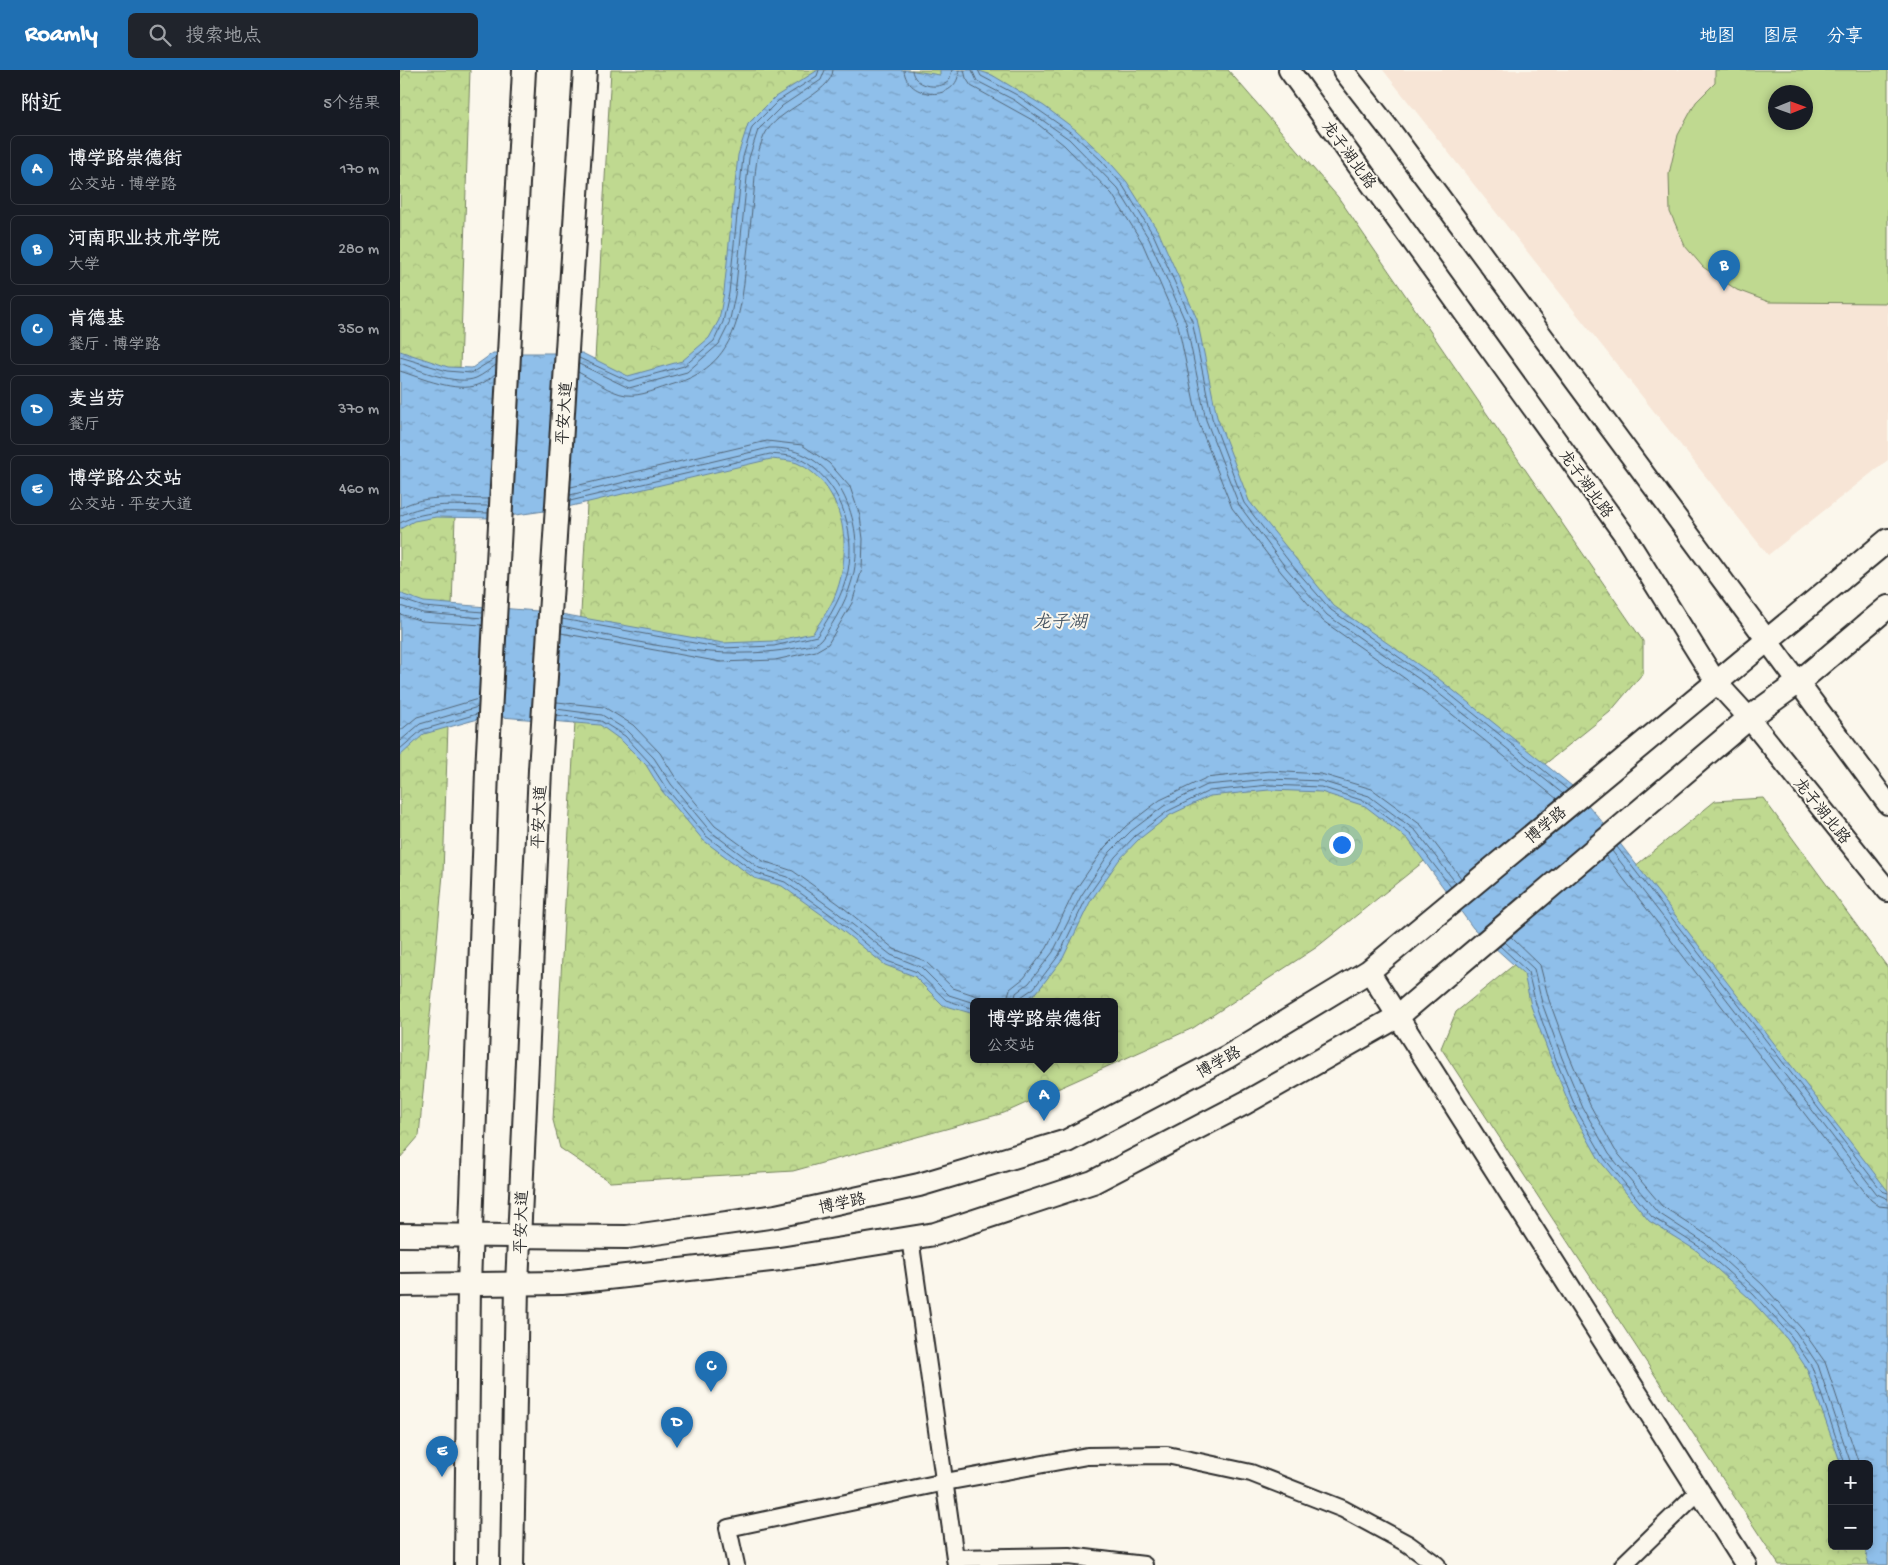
<!DOCTYPE html>
<html lang="zh">
<head>
<meta charset="utf-8">
<style>
	body { margin:0; font-family:"Gochi Hand","LXGW WenKai TC",sans-serif; background:#20242c; color:#f1f3f6 }
	.controls { position:absolute; right:15px; bottom:15px; display:grid; overflow:hidden; border-radius:8px; box-shadow:0 2px 8px #0003 }
	.controls button { width:45px; height:45px; display:grid; place-items:center; padding:0; border:0; border-bottom:1px solid #363941; background:#171b24; color:#f1f3f6; font:25px sans-serif }
	.compass { position:absolute; left:1368px; top:15px; width:45px; height:45px; border-radius:50%; background:#171b24; box-shadow:0 2px 8px #0003; rotate:89deg }
	.you { position:absolute; left:941px; top:774px; width:18px; height:18px; margin:-12px; border:4px solid #fff; border-radius:50%; background:#1a73e8; box-shadow:0 0 0 8px #1a73e833 }
	.badge { display:grid; place-items:center; width:32px; height:32px; border-radius:50%; background:#1f6fb2; color:#fff; font-size:16px; font-weight:700 }
	.pin { position:absolute; translate:-50% -41px; filter:drop-shadow(0 1px 2px #0008) }
	.pin::after { content:''; position:absolute; top:26px; width:18px; height:15px; background:inherit; clip-path:polygon(0 0,100% 0,50% 100%) }
	.popup { position:absolute; left:570px; top:928px; width:148px; height:65px; box-sizing:border-box; display:grid; place-content:center; border-radius:8px; background:#171b24; filter:drop-shadow(0 1px 4px #0005); font-size:16px; white-space:nowrap; color:#9ea1a6 }
	.popup b { font-size:19px; color:#f1f3f6 }
	.popup::after { content:''; position:absolute; left:50%; top:100%; margin-left:-10px; border:10px solid transparent; border-top-color:#171b24 }
	.list { margin:0; padding:0; list-style:none }
	h2 { display:flex; justify-content:space-between; align-items:center; height:65px; margin:0; padding:0 20px; font-size:21px }
	h2 small { font-size:16px; font-weight:400; color:#9ea1a6 }
	.list li { display:grid; grid-template-columns:32px 1fr auto; gap:15px; align-items:center; box-sizing:border-box; height:70px; margin:0 10px 10px; padding:0 10px; border:1px solid #363941; border-radius:8px }
	.list b { display:block; font-size:19px; white-space:nowrap }
	.list p { margin:0; font-size:16px; white-space:nowrap; color:#9ea1a6 }
	.list em { font-size:16px; font-style:normal; color:#9ea1a6 }
	.icon { flex:none; width:28px; height:28px; fill:none; stroke:currentColor; stroke-width:2; stroke-linecap:round; stroke-linejoin:round }
	.map { position:relative; flex:none; width:1488px; height:1495px; overflow:hidden }
	header { display:flex; align-items:center; gap:30px; box-sizing:border-box; height:70px; padding:0 25px; background:#1f6fb2; color:#fff }
	header strong { font-size:24px }
	nav { display:flex; gap:28px; margin-inline-start:auto; font-size:18px }
	.search { width:350px; height:45px; background:#20242c; display:flex; align-items:center; gap:12px; box-sizing:border-box; padding:0 18px; border-radius:8px; color:#9ea1a6; font-size:19px }
	main { display:flex }
	aside { flex:1; background:#171b24 }
	.map>svg:first-child { display:block }
	.built { fill:#f7e5d6; fill-rule:evenodd }
	.park { fill:url(#park-crowns); stroke:#75825e; fill-rule:evenodd }
	.pitch { fill:#bfd990; stroke:#75825e; fill-rule:evenodd }
	.water { fill:url(#water-ripples); stroke:#67849e }
	.lines { fill:none; stroke-linecap:round; stroke-linejoin:round }
	.shore { stroke:#536677; stroke-width:1 }
	.minor-casing { stroke:#2b2b2b; stroke-width:20 }
	.tertiary-casing { stroke:#2b2b2b; stroke-width:24 }
	.secondary-casing { stroke:#2b2b2b; stroke-width:26 }
	.minor { stroke:#fbf7ec; stroke-width:16 }
	.tertiary { stroke:#fbf7ec; stroke-width:20 }
	.secondary { stroke:#fbf7ec; stroke-width:22 }
	.labels { text-anchor:middle; stroke-width:4; stroke-linejoin:round; paint-order:stroke }
	.street-label { font-size:16px; fill:#2b2b2b; stroke:#fbf7ec }
	.water-label { font-size:18px; font-style:italic; fill:#495764; stroke:#fbf7ec }
</style>
</head>
<body>
<header>
<strong>Roamly</strong>
<div class="search"><svg class="icon" aria-label="search" viewBox="0 0 24 24"><circle cx="10" cy="10" r="6"/><path d="M15 15l6 6"/></svg>搜索地点</div>
<nav><a>地图</a><a>图层</a><a>分享</a></nav>
</header>
<main>
<aside>
<h2>附近<small>5个结果</small></h2>
<ul class="list">
<li><span class="badge">A</span><div><b>博学路崇德街</b><p>公交站 · 博学路</p></div><em>170 m</em></li>
<li><span class="badge">B</span><div><b>河南职业技术学院</b><p>大学</p></div><em>280 m</em></li>
<li><span class="badge">C</span><div><b>肯德基</b><p>餐厅 · 博学路</p></div><em>350 m</em></li>
<li><span class="badge">D</span><div><b>麦当劳</b><p>餐厅</p></div><em>370 m</em></li>
<li><span class="badge">E</span><div><b>博学路公交站</b><p>公交站 · 平安大道</p></div><em>460 m</em></li>
</ul>
</aside>
<div class="map">
<svg width="1488" height="1495" viewBox="0 0 1488 1495">
	<defs>
		<pattern id="park-crowns" width="20" height="18" patternUnits="userSpaceOnUse" patternTransform="scale(1.25)"><rect width="20" height="18" fill="#bfd990"/><path d="M2 6a3 3 0 1 1 6 0M12 15a3 3 0 1 1 6 0" fill="none" stroke="#a4ba7c"/></pattern>
		<pattern id="water-ripples" width="26" height="14" patternUnits="userSpaceOnUse" patternTransform="scale(1.25)"><rect width="26" height="14" fill="#8fbfea"/><path d="M2 4q2-2 4 0t4 0M15 11q2-2 4 0t4 0" fill="none" stroke="#759bbe"/></pattern>
	</defs>
	<rect width="100%" height="100%" fill="#fbf7ec"/>
	<filter id="ink" filterUnits="userSpaceOnUse"><feTurbulence type="fractalNoise" baseFrequency=".02" numOctaves="2"/><feDisplacementMap in="SourceGraphic" scale="10" xChannelSelector="R" yChannelSelector="G"/><feConvolveMatrix kernelMatrix="1 2 1 2 8 2 1 2 1" color-interpolation-filters="sRGB"/></filter>
	<g filter="url(#ink)">
		<!-- built -->
		<path class="built" d="M983,0H1488V390L1368,485ZM1376,22H1406V52H1376Z"/>
		<!-- park -->
		<g class="park">
			<path d="M0,0H70L43,804L19,1066L0,1088Z"/>
			<path d="M211,0H828L938,127L1243,571V603L1210,642L917,877L793,958L604,1043L393,1101L210,1112L160,1078L153,1050ZM574,932H714V990H574Z"/>
			<path d="M1363,728L1488,898V1495H1379L1041,978L1056,942L1315,731ZM1432,1394H1469V1476H1432Z"/>
		</g>
		<!-- pitch -->
		<path class="pitch" d="M1315,0H1488V233L1369,232L1337,220L1303,197L1285,176L1270,142L1269,104L1278,65L1296,32L1315,13ZM1376,22H1406V52H1376Z"/>
		<!-- water -->
		<path class="water" d="M418,0H508L540,5V0H576L592,5L644,36L676,60L706,88L727,112L759,163L797,249L817,347L849,431L934,536L1039,609L1110,666L1172,716L1215,767L1488,1121V1495H1469L1464,1476H1469V1394H1441L1407,1299L1387,1269L1349,1228L1297,1181L1249,1151L1200,1091L1173,1043L1152,992L1131,936L1124,904L1073,858L1008,769L965,736L921,722L869,720L810,726L770,745L738,770L719,790L690,832L663,888L637,922L622,932H574V944L543,935L514,906L485,895L428,849L382,816L354,808L303,770L262,721L246,695L222,671L200,655L89,646L24,664L0,686V522L4,525L24,532L150,542L323,573L374,571L413,563C421,550 431,537 436,523C453,479 445,415 397,393C390,390 379,390 371,389L159,439L94,448L36,447L14,451L0,459V281L48,297L72,298L93,283H182L228,306L282,291L309,268L319,250L324,222L338,85L348,54L375,27Z"/>
		<g class="lines">
			<!-- shore -->
			<g class="shore">
				<path d="M504,0C506,30 559,33 559,0"/>
				<path d="M512,0C513,16 538,21 549,11L552,0"/>
				<path d="M564,0L566,8L571,16L634,51L664,75L712,124L742,172L778,255L798,351L832,438L881,502L923,551L1027,624L1157,729"/>
				<path d="M572,0L577,11L614,30L669,69L718,119L749,169L786,253L806,350L839,435L886,498L927,545L1032,618L1163,724"/>
				<path d="M578,0L581,6L617,25L673,64L702,91L723,116L754,166L792,251L812,348L844,433L891,494L931,540L1036,613L1168,720"/>
				<path d="M0,287L47,301L71,303L96,288"/>
				<path d="M179,288L229,311L284,296L314,271L323,252L329,223L343,87L352,57L378,31L417,6L419,0"/>
				<path d="M0,293C19,300 57,316 76,308C83,305 90,299 96,295"/>
				<path d="M179,294L229,318L287,302L319,274L329,254L335,225L349,88L358,60L382,36L421,10L425,0"/>
				<path d="M0,301C21,308 57,323 78,315C85,313 90,308 95,304"/>
				<path d="M178,302C192,309 210,323 226,325C241,327 260,318 274,314C334,296 341,248 346,193C349,170 351,146 354,122C355,103 356,84 364,66C376,39 432,24 433,0"/>
				<path d="M0,438C26,423 60,429 89,429"/>
				<path d="M0,446C27,431 59,436 88,436"/>
				<path d="M0,453C27,438 58,442 88,443"/>
				<path d="M0,529L24,537L83,542"/>
				<path d="M0,536L23,543L83,548"/>
				<path d="M0,544L22,551L82,555"/>
				<path d="M162,549L322,578L374,576L417,566C430,546 443,525 448,501C456,458 440,410 400,389C392,385 378,385 370,384L170,431"/>
				<path d="M162,556C238,572 318,593 396,578C405,576 415,576 421,570C436,550 449,526 454,502C465,445 433,376 369,378L170,425"/>
				<path d="M161,563L321,592L375,590L416,581L428,574L452,533L462,499L463,469L460,446L450,417L429,393L402,375L367,371L171,417"/>
				<path d="M157,632L204,637L233,655L260,683L277,710L315,756L363,791L393,801L439,834L494,879L525,891L553,918L580,927L588,932"/>
				<path d="M156,639L202,645L228,661L254,688L271,714L310,761L359,798L388,807L434,840L491,885L521,897L549,925L574,933"/>
				<path d="M156,645L201,651L225,666L249,692L266,718L306,766L356,803L385,812L431,845L487,891L517,902L546,930L574,939"/>
				<path d="M0,661L17,647L78,629"/>
				<path d="M0,671L20,654L78,637"/>
				<path d="M0,679L22,660L77,644"/>
				<path d="M1217,777L1482,1121L1488,1123"/>
				<path d="M1212,781L1477,1124L1488,1129"/>
				<path d="M1206,786L1471,1130L1479,1136L1488,1137"/>
				<path d="M1111,867L1140,895L1149,930L1169,985L1190,1035L1215,1080L1262,1136L1310,1167L1363,1215L1401,1258L1425,1292L1459,1394"/>
				<path d="M1105,872L1134,899L1142,933L1162,988L1183,1038L1209,1084L1257,1142L1305,1173L1357,1220L1396,1262L1418,1295L1451,1394"/>
				<path d="M1100,876L1128,902L1136,934L1156,990L1177,1041L1204,1088L1252,1147L1301,1178L1353,1224L1391,1266L1412,1297L1445,1394"/>
				<path d="M606,932L610,919L624,908L647,878L674,822L705,777L726,756L760,730L806,708L869,701L921,704L972,719L1021,755L1061,808"/>
				<path d="M614,932L616,923L629,913L653,882L681,826L710,782L731,761L764,736L807,715L869,709L921,711L969,726L1016,761L1056,813"/>
				<path d="M620,932L621,927L634,918L659,885L686,829L715,787L735,766L768,741L809,721L869,715L921,717L967,732L1011,765L1051,817"/>
			</g>
			<!-- minor casing -->
			<g class="minor-casing">
				<g id="minor">
					<path d="M510,1168L556,1495"/>
					<path d="M555,1488L669,1486L744,1495"/>
					<path d="M336,1495L328,1458L545,1412L687,1386L767,1385L851,1403L943,1439L1008,1474L1037,1495"/>
					<path d="M1223,1495L1300,1420"/>
				</g>
			</g>
			<!-- tertiary casing -->
			<g class="tertiary-casing">
				<g id="tertiary">
					<path d="M889,0L1223,463L1316,612L1349,648L1488,821"/>
					<path d="M943,0L993,64L1488,734"/>
					<path d="M969,901L1346,1495"/>
				</g>
			</g>
			<!-- secondary casing -->
			<g class="secondary-casing">
				<g id="secondary">
					<path d="M0,1165L227,1167L376,1146L519,1115L667,1071L827,987L969,901L1488,470"/>
					<path d="M0,1215L162,1213L380,1189L535,1164L693,1112L845,1033L997,947L1349,648L1400,611L1488,537"/>
					<path d="M66,1495L69,1215L87,701L124,0"/>
					<path d="M112,1495L117,1215L140,700L185,0"/>
				</g>
			</g>
			<!-- minor -->
			<use href="#minor" class="minor"/>
			<!-- tertiary -->
			<use href="#tertiary" class="tertiary"/>
			<!-- secondary -->
			<use href="#secondary" class="secondary"/>
		</g>
	</g>
	<g class="labels">
		<!-- street labels -->
		<g class="street-label">
			<text transform="translate(950 84) rotate(54)" y="6">龙子湖北路</text>
			<text transform="translate(163 343) rotate(-86)" y="6">平安大道</text>
			<text transform="translate(1187 413) rotate(54)" y="6">龙子湖北路</text>
			<text transform="translate(1423 740) rotate(51)" y="6">龙子湖北路</text>
			<text transform="translate(138 747) rotate(-87)" y="6">平安大道</text>
			<text transform="translate(1145 754) rotate(-40)" y="6">博学路</text>
			<text transform="translate(818 991) rotate(-29)" y="6">博学路</text>
			<text transform="translate(442 1132) rotate(-12)" y="6">博学路</text>
			<text transform="translate(120 1152) rotate(-88)" y="6">平安大道</text>
		</g>
		<!-- water labels -->
		<g class="water-label">
			<text x="660" y="557">龙子湖</text>
		</g>
	</g>
</svg>
<div class="controls">
<button>+</button>
<button>−</button>
</div>
<svg class="compass" viewBox="-18 -18 36 36"><path d="M0-13l5 13h-10z" fill="#e53935"/><path d="M0 13l5-13h-10z" fill="#9ea1a6"/></svg>
<div class="you"></div>
<div class="pin badge" style="left:644px;top:1051px">A</div>
<div class="popup"><b>博学路崇德街</b>公交站</div>
<div class="pin badge" style="left:1324px;top:221px">B</div>
<div class="pin badge" style="left:311px;top:1322px">C</div>
<div class="pin badge" style="left:277px;top:1378px">D</div>
<div class="pin badge" style="left:42px;top:1407px">E</div>
</div>
</main>
</body>
</html>
